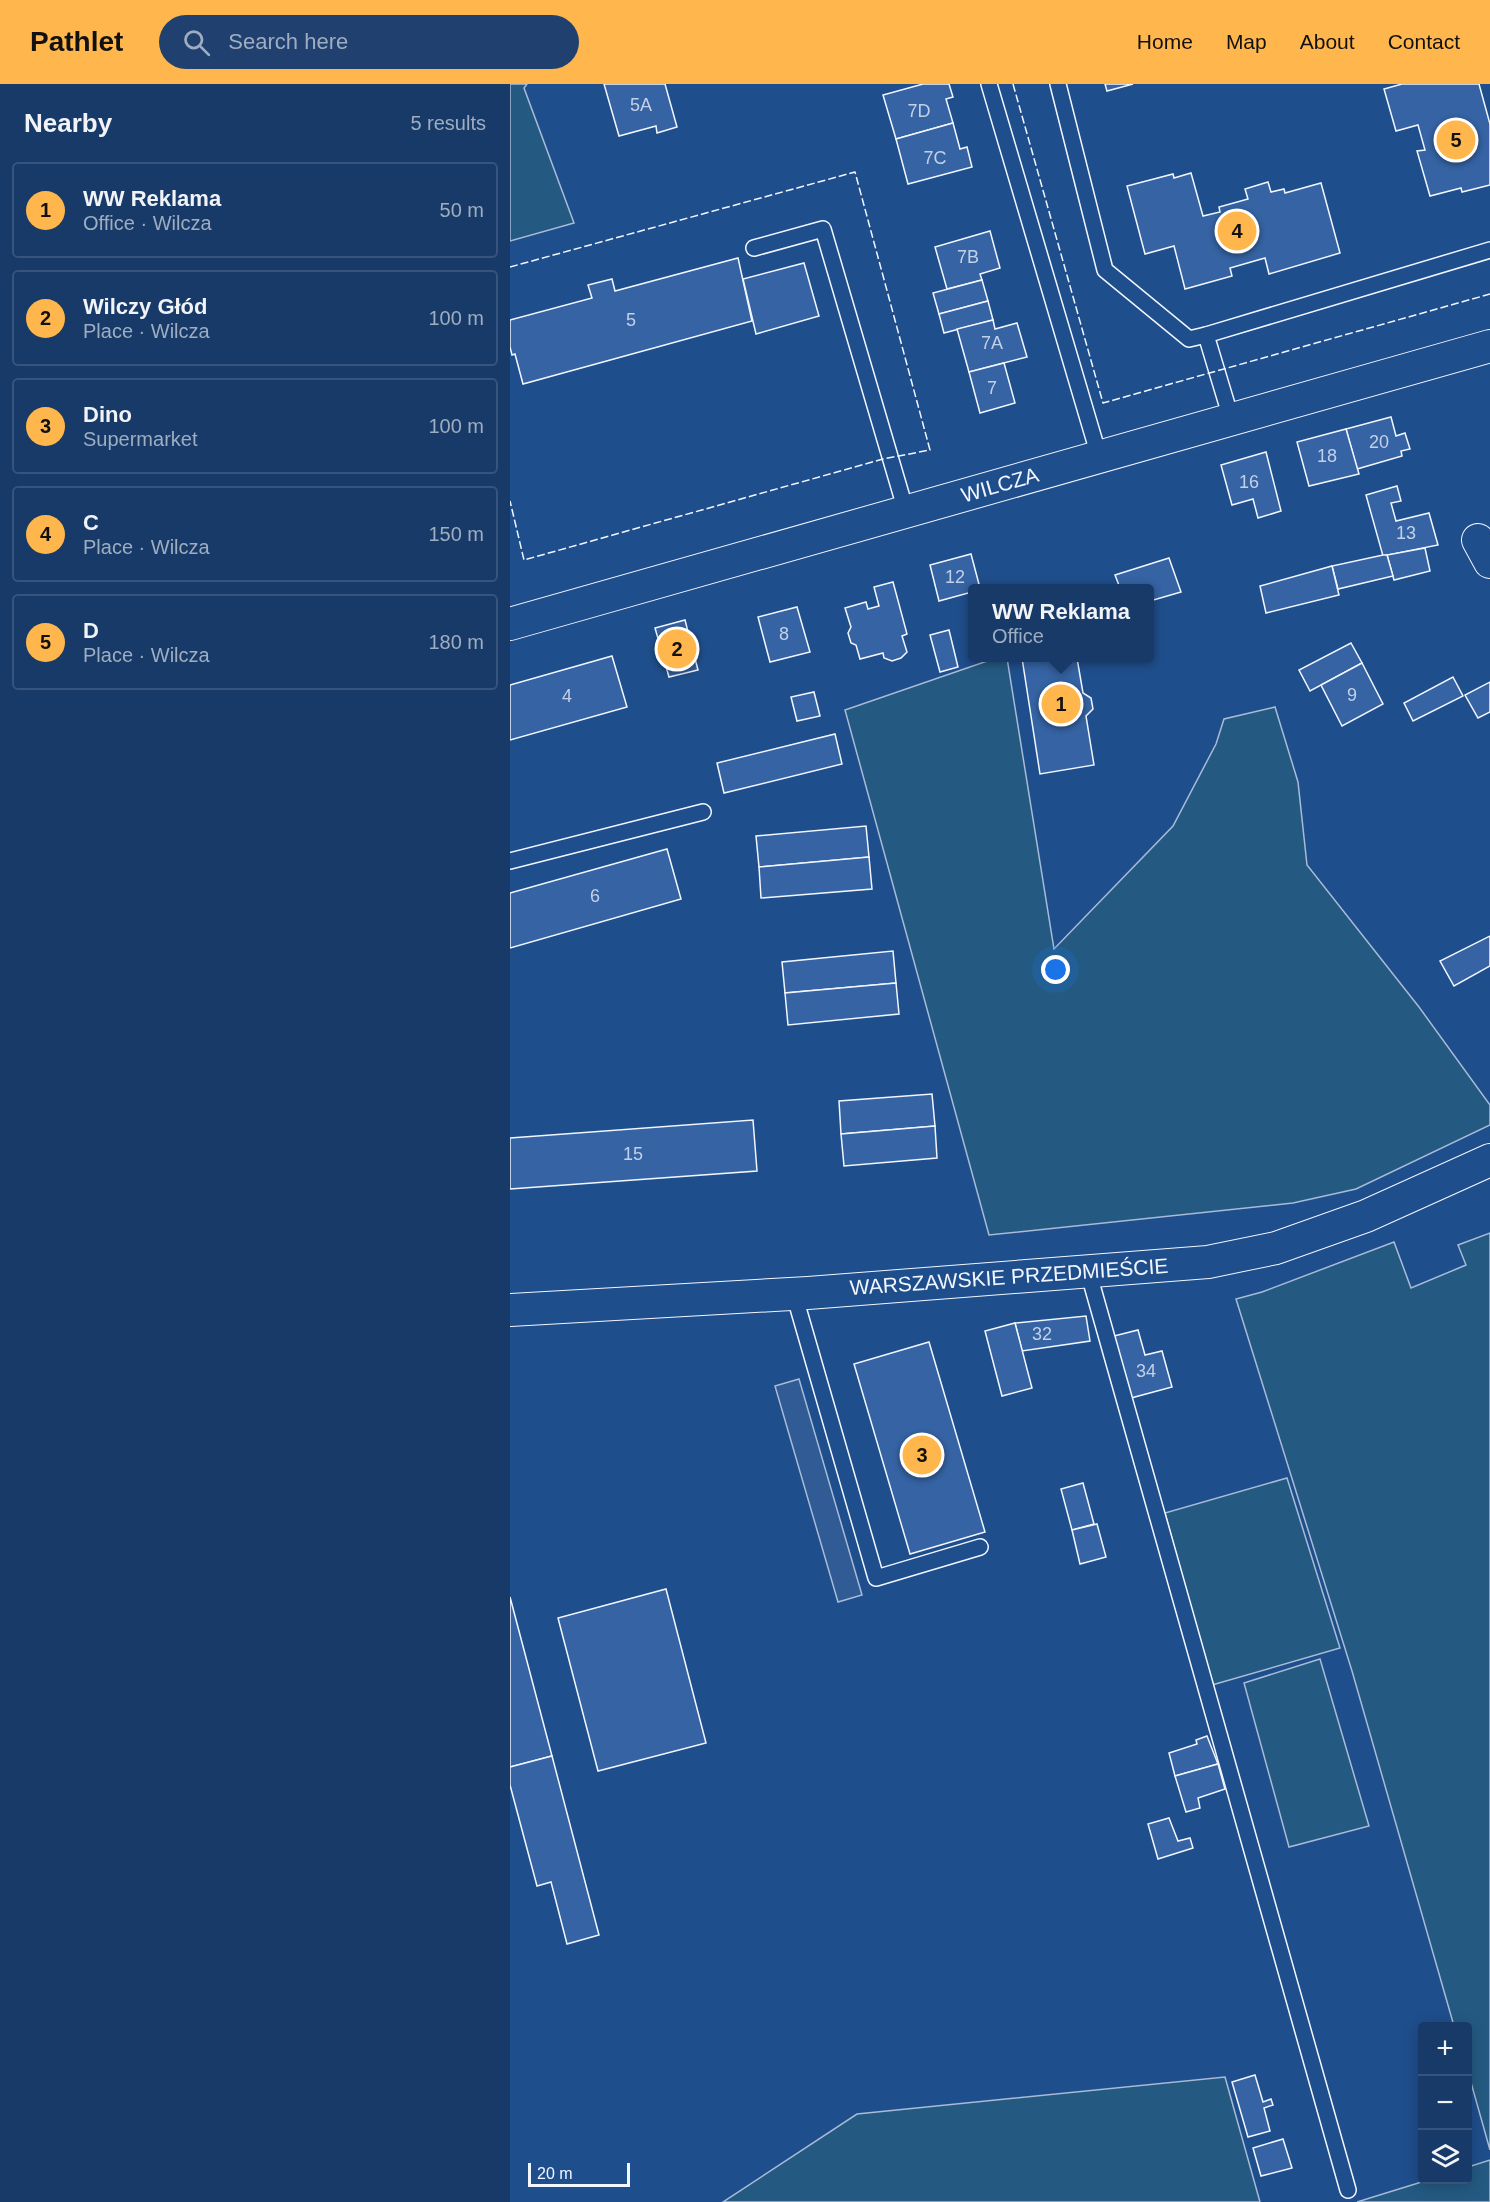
<!DOCTYPE html>
<html lang="en">
<head>
<meta charset="utf-8">
<style>
	body { margin:0; font-family:Helvetica,sans-serif; background:#20416f; color:#f1f3f6 }
	.controls { position:absolute; right:18px; bottom:18px; display:grid; overflow:hidden; border-radius:6px; box-shadow:0 3px 15px #0003 }
	.controls button { width:54px; height:54px; display:grid; place-items:center; padding:0; border:0; border-bottom:2px solid #36547d; background:#173a69; color:#f1f3f6; font:30px sans-serif }
	.scale { position:absolute; left:18px; bottom:15px; width:102px; box-sizing:border-box; padding-left:6px; border:3px solid #f2f6ff; border-top:0; font-size:16px; line-height:21px; white-space:nowrap; color:#f2f6ff; -webkit-text-stroke:4px #1f4e8c; paint-order:stroke }
	.you { position:absolute; left:546px; top:886px; width:21px; height:21px; margin:-15px; border:4px solid #fff; border-radius:50%; background:#1a73e8; box-shadow:0 0 0 9px #1a73e833 }
	.badge { display:grid; place-items:center; width:39px; height:39px; border-radius:50%; background:#ffb74d; color:#111; font-size:20px; font-weight:700 }
	.pin { position:absolute; translate:-50% -50%; border:3px solid #fff; box-shadow:0 2px 6px #0006 }
	.popup { position:absolute; left:458px; top:500px; width:186px; height:78px; box-sizing:border-box; display:grid; place-content:center; border-radius:6px; background:#173a69; filter:drop-shadow(0 2px 4px #0005); font-size:20px; white-space:nowrap; color:#9eadc0 }
	.popup b { font-size:22px; color:#f1f3f6 }
	.popup::after { content:''; position:absolute; left:50%; top:100%; margin-left:-12px; border:12px solid transparent; border-top-color:#173a69 }
	.list { margin:0; padding:0; list-style:none }
	h2 { display:flex; justify-content:space-between; align-items:center; height:78px; margin:0; padding:0 24px; font-size:26px }
	h2 small { font-size:20px; font-weight:400; color:#9eadc0 }
	.list li { display:grid; grid-template-columns:39px 1fr auto; gap:18px; align-items:center; box-sizing:border-box; height:96px; margin:0 12px 12px; padding:0 12px; border:2px solid #36547d; border-radius:6px }
	.list b { display:block; font-size:22px; white-space:nowrap }
	.list p { margin:0; font-size:20px; white-space:nowrap; color:#9eadc0 }
	.list em { font-size:20px; font-style:normal; color:#9eadc0 }
	.icon { flex:none; width:33px; height:33px; fill:none; stroke:currentColor; stroke-width:2; stroke-linecap:round; stroke-linejoin:round }
	.map { position:relative; flex:none; width:980px; height:2118px; overflow:hidden }
	header { display:flex; align-items:center; gap:36px; box-sizing:border-box; height:84px; padding:0 30px; background:#ffb74d; color:#111 }
	header strong { font-size:28px }
	nav { display:flex; gap:33px; margin-inline-start:auto; font-size:21px }
	.search { width:420px; height:54px; background:#20416f; display:flex; align-items:center; gap:15px; box-sizing:border-box; padding:0 21px; border-radius:33px; color:#9eadc0; font-size:22px }
	main { display:flex }
	aside { flex:1; background:#173a69 }
	.map>svg:first-child { display:block }
	.green { fill:#245a82; stroke:#a8bbd7; stroke-width:1.5 }
	.parking { fill:#305b95; stroke:#a8bbd7; stroke-width:1.5 }
	.building { fill:#3563a3; stroke:#f2f6ff; stroke-width:1.5 }
	.lines { fill:none; stroke-linecap:round; stroke-linejoin:round }
	.service-casing { stroke:#f2f6ff; stroke-width:18 }
	.minor-casing { stroke:#f2f6ff; stroke-width:34 }
	.service { stroke:#1f4e8c; stroke-width:15 }
	.minor { stroke:#1f4e8c; stroke-width:32 }
	.fence { stroke:#f2f6ff; stroke-width:1.5; stroke-dasharray:8 3; stroke-linecap:butt }
	.labels { text-anchor:middle; stroke-width:4.5; stroke-linejoin:round; paint-order:stroke }
	.number-label { font-size:18px; fill:#c3d1e8 }
	.street-label { font-size:21px; fill:#f2f6ff; stroke:#1f4e8c }
</style>
</head>
<body>
<header>
<strong>Pathlet</strong>
<div class="search"><svg class="icon" aria-label="search" viewBox="0 0 24 24"><circle cx="10" cy="10" r="6"/><path d="M15 15l6 6"/></svg>Search here</div>
<nav><a>Home</a><a>Map</a><a>About</a><a>Contact</a></nav>
</header>
<main>
<aside>
<h2>Nearby<small>5 results</small></h2>
<ul class="list">
<li><span class="badge">1</span><div><b>WW Reklama</b><p>Office · Wilcza</p></div><em>50 m</em></li>
<li><span class="badge">2</span><div><b>Wilczy Głód</b><p>Place · Wilcza</p></div><em>100 m</em></li>
<li><span class="badge">3</span><div><b>Dino</b><p>Supermarket</p></div><em>100 m</em></li>
<li><span class="badge">4</span><div><b>C</b><p>Place · Wilcza</p></div><em>150 m</em></li>
<li><span class="badge">5</span><div><b>D</b><p>Place · Wilcza</p></div><em>180 m</em></li>
</ul>
</aside>
<div class="map">
<svg width="980" height="2118" viewBox="0 0 980 2118">
	<rect width="100%" height="100%" fill="#1f4e8c"/>
	<!-- green -->
	<g class="green">
		<path d="M0,0H17L14,4L64,139L0,157Z"/>
		<path d="M486,574H497L544,865L663,742L706,660L714,635L765,623L788,698L797,781L909,923L980,1021V1041L846,1105L783,1119L479,1151L335,626Z"/>
		<path d="M980,1149V2066L958,1988V1942H944L842,1587L726,1215L752,1208L884,1158L901,1204L956,1181L948,1161Z"/>
		<path d="M777,1394L830,1564L702,1601L655,1429Z"/>
		<path d="M810,1575L859,1742L779,1763L734,1599Z"/>
		<path d="M715,1993L750,2118H213L347,2030Z"/>
		<path d="M980,2076V2118H847L918,2096H958V2083Z"/>
	</g>
	<!-- parking -->
	<path class="parking" d="M289,1295L352,1511L328,1518L265,1302Z"/>
	<!-- building -->
	<g class="building">
		<path d="M94,0H155L167,43L147,49L146,42L109,52Z"/>
		<path d="M413,0H439L443,13L436,15L443,39L386,55L373,11Z"/>
		<path d="M595,0H623L597,7Z"/>
		<path d="M892,0H969L980,40V101L952,108L951,104L920,112L907,67L915,66L908,41L886,47L874,5Z"/>
		<path d="M443,39L450,65L457,63L462,83L398,100L386,55Z"/>
		<path d="M681,89L693,132L710,128L709,123L738,115L735,105L758,98L761,108L774,105L775,109L811,99L830,169L759,190L755,174L720,184L722,192L675,205L664,162L635,170L617,102L663,90L664,94Z"/>
		<path d="M480,147L490,184L470,190L472,196L437,205L425,163Z"/>
		<path d="M228,174L242,237L13,300L5,270L2,271L0,263V236L82,214L78,201L102,195L105,207Z"/>
		<path d="M294,179L309,232L246,250L233,195Z"/>
		<path d="M472,196L478,217L429,230L423,209Z"/>
		<path d="M478,217L483,236L434,249L429,230Z"/>
		<path d="M483,236L485,245L507,239L517,273L459,288L447,245Z"/>
		<path d="M494,279L505,319L470,329L459,288Z"/>
		<path d="M881,333L886,352L895,349L900,365L891,367L892,372L847,385L836,345Z"/>
		<path d="M836,345L849,390L799,402L787,358Z"/>
		<path d="M756,368L771,427L748,434L743,415L722,421L711,381Z"/>
		<path d="M887,402L891,417L881,419L886,437L919,429L928,461L873,472L856,411Z"/>
		<path d="M915,464L920,487L884,496L877,471Z"/>
		<path d="M461,470L470,504H462V508L429,517L420,481Z"/>
		<path d="M873,471H877L883,492L828,505L822,482Z"/>
		<path d="M659,474L671,508L640,517V504H610L605,491Z"/>
		<path d="M822,482L829,511L756,529L750,502Z"/>
		<path d="M383,498L397,550L392,552L397,568L391,574L382,577L374,574L373,569L350,575L346,561L341,559L338,549L341,543L335,524L356,518L358,525L369,522L364,503Z"/>
		<path d="M287,523L300,568L260,578L248,533Z"/>
		<path d="M175,536L188,586L159,593L145,544Z"/>
		<path d="M439,546L448,583L430,588L420,551Z"/>
		<path d="M841,559L852,579L800,607L789,586Z"/>
		<path d="M102,572L117,623L0,656V601Z"/>
		<path d="M512,574H567L573,609L581,614L583,625L576,632L584,681L530,690Z"/>
		<path d="M852,579L873,620L832,642L811,601Z"/>
		<path d="M943,593L953,612L903,637L894,619Z"/>
		<path d="M980,598V628L968,634L955,611Z"/>
		<path d="M304,608L310,632L287,637L281,613Z"/>
		<path d="M325,650L332,680L214,709L207,679Z"/>
		<path d="M356,742L359,773L249,783L246,752Z"/>
		<path d="M157,765L171,815L0,864V809Z"/>
		<path d="M359,773L362,805L251,814L249,783Z"/>
		<path d="M980,852V882L944,902L930,877Z"/>
		<path d="M383,867L386,899L275,909L272,878Z"/>
		<path d="M386,899L389,930L278,941L275,909Z"/>
		<path d="M422,1010L425,1042L331,1050L329,1017Z"/>
		<path d="M243,1036L247,1087L0,1105V1054Z"/>
		<path d="M425,1042L427,1074L334,1082L331,1050Z"/>
		<path d="M576,1232L580,1257L512,1267L505,1239Z"/>
		<path d="M505,1239L522,1304L492,1312L475,1247Z"/>
		<path d="M628,1246L635,1271L652,1267L662,1303L621,1314L604,1252Z"/>
		<path d="M419,1258L475,1448L400,1470L344,1280Z"/>
		<path d="M573,1399L584,1440L562,1446L551,1405Z"/>
		<path d="M587,1440L596,1473L570,1480L562,1446Z"/>
		<path d="M156,1505L196,1659L88,1687L48,1534Z"/>
		<path d="M0,1513L42,1672L0,1683Z"/>
		<path d="M697,1652L708,1680L665,1692L659,1669L687,1660L686,1656Z"/>
		<path d="M42,1672L89,1851L57,1860L41,1798L27,1802L0,1701V1683Z"/>
		<path d="M708,1680L715,1705L688,1714L690,1724L676,1728L665,1692Z"/>
		<path d="M659,1734L668,1757L680,1754L683,1764L648,1775L638,1740Z"/>
		<path d="M745,1991L753,2018L761,2015L763,2021L754,2024L760,2047L738,2053L722,1998Z"/>
		<path d="M773,2055L782,2084L751,2092L743,2064Z"/>
	</g>
	<g class="lines">
		<!-- service casing -->
		<g class="service-casing">
			<g id="service">
				<path d="M479,0L589,372"/>
				<path d="M548,0L595,186L679,255L696,251"/>
				<path d="M244,164L313,145L396,427"/>
				<path d="M721,334L696,251L980,166"/>
				<path d="M0,777L193,728"/>
				<path d="M578,1187L838,2106"/>
				<path d="M284,1210L366,1494L470,1463"/>
			</g>
		</g>
		<!-- minor casing -->
		<g class="minor-casing">
			<g id="minor">
				<path d="M968,456L980,478"/>
				<path d="M0,540L980,262"/>
				<path d="M0,1226L298,1209L698,1178L766,1164L856,1132L980,1076"/>
			</g>
		</g>
		<!-- service -->
		<use href="#service" class="service"/>
		<!-- minor -->
		<use href="#minor" class="minor"/>
		<!-- fence -->
		<g class="fence">
			<path d="M503,0L593,319L980,210"/>
			<path d="M0,183L345,88L420,366L373,375L14,476L0,417"/>
		</g>
	</g>
	<g class="labels">
		<!-- number labels -->
		<g class="number-label">
			<text x="131" y="27">5A</text>
			<text x="409" y="33">7D</text>
			<text x="425" y="80">7C</text>
			<text x="458" y="179">7B</text>
			<text x="121" y="242">5</text>
			<text x="482" y="265">7A</text>
			<text x="482" y="310">7</text>
			<text x="869" y="364">20</text>
			<text x="817" y="378">18</text>
			<text x="739" y="404">16</text>
			<text x="896" y="455">13</text>
			<text x="445" y="499">12</text>
			<text x="274" y="556">8</text>
			<text x="842" y="617">9</text>
			<text x="57" y="618">4</text>
			<text x="85" y="818">6</text>
			<text x="123" y="1076">15</text>
			<text x="532" y="1256">32</text>
			<text x="636" y="1293">34</text>
		</g>
		<!-- street labels -->
		<g class="street-label">
			<text transform="translate(490 401) rotate(-16)" y="7">WILCZA</text>
			<text transform="translate(499 1193) rotate(-4)" y="7">WARSZAWSKIE PRZEDMIEŚCIE</text>
		</g>
	</g>
</svg>
<div class="controls">
<button>+</button>
<button>−</button>
<button><svg class="icon" aria-label="layers" viewBox="0 0 24 24"><path d="M12 4l9 5-9 5-9-5zM3 14l9 5 9-5"/></svg></button>
</div>
<div class="scale">20 m</div>
<div class="you"></div>
<div class="pin badge" style="left:551px;top:620px">1</div>
<div class="popup"><b>WW Reklama</b>Office</div>
<div class="pin badge" style="left:167px;top:565px">2</div>
<div class="pin badge" style="left:412px;top:1371px">3</div>
<div class="pin badge" style="left:727px;top:147px">4</div>
<div class="pin badge" style="left:946px;top:56px">5</div>
</div>
</main>
</body>
</html>
